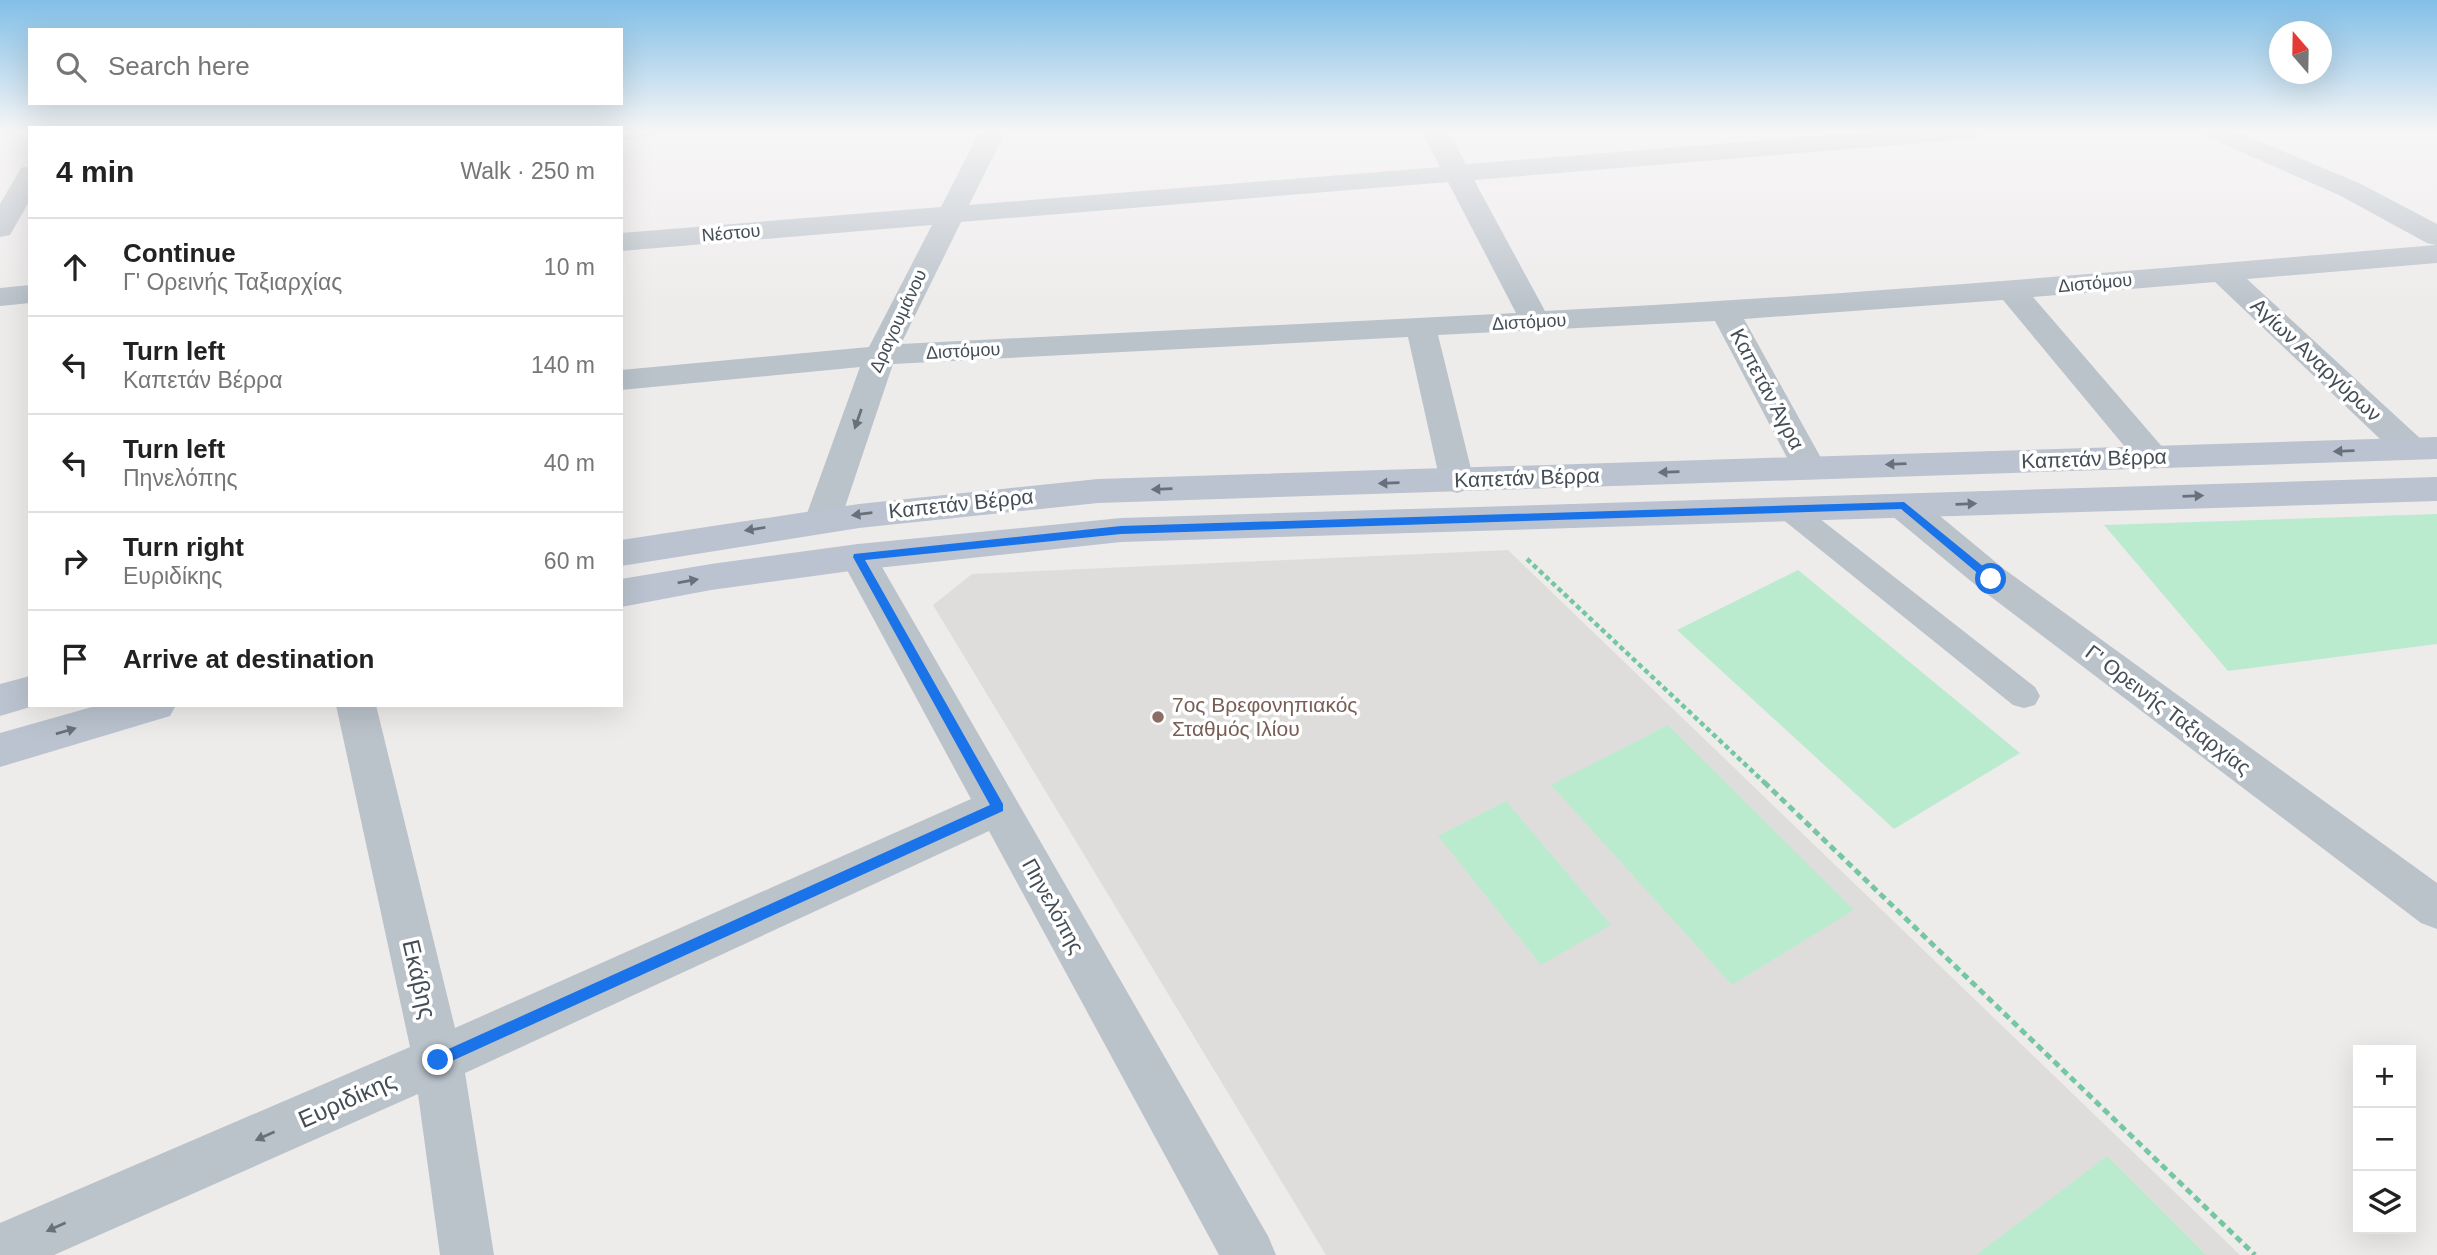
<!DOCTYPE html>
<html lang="en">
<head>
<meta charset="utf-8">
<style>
	body { margin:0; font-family:Arial,sans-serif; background:#f2f2f2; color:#222 }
	.controls { position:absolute; right:21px; bottom:21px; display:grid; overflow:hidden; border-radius:0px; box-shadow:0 7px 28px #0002 }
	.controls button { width:63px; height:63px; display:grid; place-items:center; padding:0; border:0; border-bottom:2px solid #e0e0e0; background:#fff; color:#222; font:35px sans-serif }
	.compass { position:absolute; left:2269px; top:21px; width:63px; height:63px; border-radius:50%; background:#fff; box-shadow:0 7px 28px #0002; rotate:340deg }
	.stop { position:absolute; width:21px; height:21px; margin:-16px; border:5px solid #1a73e8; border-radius:50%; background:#fff }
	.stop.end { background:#1a73e8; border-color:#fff; box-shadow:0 2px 7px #0008 }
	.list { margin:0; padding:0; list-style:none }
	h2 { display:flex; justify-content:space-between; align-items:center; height:91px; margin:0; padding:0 28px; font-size:30px }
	h2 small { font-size:23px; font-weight:400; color:#767676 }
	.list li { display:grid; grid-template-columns:46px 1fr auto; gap:21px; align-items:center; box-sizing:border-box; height:98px; padding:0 28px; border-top:2px solid #e0e0e0 }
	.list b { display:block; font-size:26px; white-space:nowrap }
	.list p { margin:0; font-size:23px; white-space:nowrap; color:#767676 }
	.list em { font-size:23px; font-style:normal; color:#767676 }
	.icon { flex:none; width:38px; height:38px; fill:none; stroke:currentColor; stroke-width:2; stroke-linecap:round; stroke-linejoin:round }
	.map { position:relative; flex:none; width:2437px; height:1255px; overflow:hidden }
	.search { position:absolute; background:#fff; box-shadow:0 7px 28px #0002; left:28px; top:28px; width:595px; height:77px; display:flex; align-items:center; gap:18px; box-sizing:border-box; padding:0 24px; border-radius:0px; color:#767676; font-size:26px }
	.panel { position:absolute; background:#fff; box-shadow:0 7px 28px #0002; left:28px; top:126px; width:595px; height:581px; border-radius:0px }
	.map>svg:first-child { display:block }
	.education { fill:#dfdddc }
	.green { fill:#bbebcf }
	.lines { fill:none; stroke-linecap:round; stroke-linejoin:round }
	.path-far1 { stroke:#75c6a1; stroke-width:4.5; stroke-dasharray:5 3.5; stroke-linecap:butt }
	.path { stroke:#75c6a1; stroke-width:5; stroke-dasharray:7 4.5; stroke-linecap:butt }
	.lane { fill:#bac2ca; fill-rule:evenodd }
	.street { fill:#bac2ca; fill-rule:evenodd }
	.secondary { fill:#bac3cf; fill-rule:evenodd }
	.oneway { fill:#68717a }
	.oneway2 { fill:#68717b }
	.route { fill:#1a73e8 }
	.education-dot { fill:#8d6e63; stroke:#fff; stroke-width:2.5 }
	.labels { text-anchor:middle; stroke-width:7; stroke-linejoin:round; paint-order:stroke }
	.far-street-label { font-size:18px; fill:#454e57; stroke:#fff }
	.street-label { font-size:21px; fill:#454e57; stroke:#fff }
	.education-label { font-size:21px; fill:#785e54; stroke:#fff; text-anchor:start }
	.near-street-label { font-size:24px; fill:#454e57; stroke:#fff }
</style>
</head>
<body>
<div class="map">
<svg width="2437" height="1255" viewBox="0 0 2437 1255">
	<rect width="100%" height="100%" fill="#eeebeb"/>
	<!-- education -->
	<path class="education" d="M1508,550L1911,938L2240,1255H1326L933,605L972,574Z"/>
	<!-- green -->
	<g class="green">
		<path d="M2437,514V644L2228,671L2104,525Z"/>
		<path d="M1798,570L2020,753L1894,829L1677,630Z"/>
		<path d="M1668,725L1854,910L1732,985L1551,785Z"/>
		<path d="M1506,801L1611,925L1541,965L1438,836Z"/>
		<path d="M2107,1156L2206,1255H1976Z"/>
	</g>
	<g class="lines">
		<!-- path-far1 -->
		<path class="path-far1" d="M1527,559L1766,784"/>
		<!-- path -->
		<path class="path" d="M1764,782L2255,1255"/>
		<!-- lane -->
		<path class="lane" d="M1791,502L1801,504L2035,687L2040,696L2035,705L2024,708L2013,705L1781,518L1777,511L1781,504Z"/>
		<!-- street -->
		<g class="street">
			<path d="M621,131H660L656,136L621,141Z"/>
			<path d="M980,131H1006L969,205L1440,167L1422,131H1448L1466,164L1882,131H1983L1979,136L1970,139L1474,180L1545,311C1843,296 2140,270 2436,245L2427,243L2339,195L2205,136L2201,131H2235L2359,183L2437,224V263L2247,279L2423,441L2428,449L2423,457L2411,460L2399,457L2215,282L2033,297L2164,449L2169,457L2164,465L2152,468L2140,465L2003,300L1744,319L1826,467L1821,475L1809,478L1797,475L1792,467L1715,321L1438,335L1474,481L1469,489L1457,493L1445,489L1440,481L1408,337L893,364L841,519L836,528L823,531L810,528L805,519L860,367L621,390V370L869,347L932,225L621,251V233L941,207ZM1448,182L1516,313L901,344L961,222Z"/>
			<path d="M30,166V200L10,235L0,237V204L21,168Z"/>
			<path d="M30,285V303L0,306V288Z"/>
			<path d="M1904,494L1917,497L2004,569L2437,883V929L2421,923L1978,587L1891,515L1886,506L1891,497Z"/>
			<path d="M858,544L871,548L1268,1236L1276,1255H1219L989,831L465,1073L494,1255H440L418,1094L54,1255H0V1223L410,1047L336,705H376L455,1028L971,799L840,557L845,548Z"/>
		</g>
		<!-- secondary -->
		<g class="secondary">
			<path d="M2437,437V459L1098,503L859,528L621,566V540L859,504L1098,479Z"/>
			<path d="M2437,477V501L1121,542L858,570L711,590L621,607V579L711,564L858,544L1121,518Z"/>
			<path d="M30,676V705H37L0,716V684Z"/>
			<path d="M99,705H176L170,716L0,767V733Z"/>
		</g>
	</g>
	<!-- one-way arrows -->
	<defs><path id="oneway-solid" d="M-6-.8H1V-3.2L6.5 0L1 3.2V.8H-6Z" transform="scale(1.75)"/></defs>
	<g class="oneway">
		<use href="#oneway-solid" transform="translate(858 419) rotate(109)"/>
		<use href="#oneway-solid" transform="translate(265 1136) rotate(156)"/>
		<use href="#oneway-solid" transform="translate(56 1227) rotate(156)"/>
	</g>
	<g class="oneway2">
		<use href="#oneway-solid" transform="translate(2344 451) rotate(178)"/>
		<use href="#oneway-solid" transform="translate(1896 464) rotate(178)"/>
		<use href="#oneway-solid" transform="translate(1669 472) rotate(178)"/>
		<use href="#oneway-solid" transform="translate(1389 483) rotate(178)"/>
		<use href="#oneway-solid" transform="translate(1162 489) rotate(178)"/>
		<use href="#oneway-solid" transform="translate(2193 496) rotate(-2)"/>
		<use href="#oneway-solid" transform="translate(1966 504) rotate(-2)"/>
		<use href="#oneway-solid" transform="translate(862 514) rotate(173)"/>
		<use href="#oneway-solid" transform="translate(755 529) rotate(171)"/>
		<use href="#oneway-solid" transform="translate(688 581) rotate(-10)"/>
		<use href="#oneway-solid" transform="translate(66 731) rotate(-16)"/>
	</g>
	<!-- sky -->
	<linearGradient id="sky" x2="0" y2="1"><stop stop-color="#82bfe7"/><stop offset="0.43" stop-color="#f7f6f6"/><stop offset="1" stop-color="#f7f6f6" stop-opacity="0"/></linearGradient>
	<rect width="2437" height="306" fill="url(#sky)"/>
	<!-- route -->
	<path class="route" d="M1904,502L1995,576V581H1987L1901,509L1121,534L865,560L1003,804V811L443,1065H433L431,1060L433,1056L990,805L853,557L854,554L1121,526Z"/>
	<!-- markers -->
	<circle class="education-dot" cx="1158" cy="717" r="7"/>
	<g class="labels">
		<!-- far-street labels -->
		<g class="far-street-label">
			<text transform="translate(731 233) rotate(-5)" y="6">Νέστου</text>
			<text transform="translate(2095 283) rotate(-5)" y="6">Διστόμου</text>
			<text transform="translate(898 321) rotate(-65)" y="6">Δραγουμάνου</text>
			<text transform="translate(1529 322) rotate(-3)" y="6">Διστόμου</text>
			<text transform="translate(963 351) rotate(-3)" y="6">Διστόμου</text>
		</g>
		<!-- street labels -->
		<g class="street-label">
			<text transform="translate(2316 360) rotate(43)" y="7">Αγίων Αναργύρων</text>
			<text transform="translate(1767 389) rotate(62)" y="7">Καπετάν Άγρα</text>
			<text transform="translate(2094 459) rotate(-2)" y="7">Καπετάν Βέρρα</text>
			<text transform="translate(1527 478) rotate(-2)" y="7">Καπετάν Βέρρα</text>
			<text transform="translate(961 504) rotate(-6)" y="7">Καπετάν Βέρρα</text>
			<text transform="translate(2168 710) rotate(37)" y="7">Γ' Ορεινής Ταξιαρχίας</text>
			<text transform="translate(1053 906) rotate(61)" y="7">Πηνελόπης</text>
		</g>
		<!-- education labels -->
		<g class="education-label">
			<text x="1172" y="712">7ος Βρεφονηπιακός<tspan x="1172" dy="24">Σταθμός Ιλίου</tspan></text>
		</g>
		<!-- near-street labels -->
		<g class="near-street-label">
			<text transform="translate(419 979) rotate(77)" y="8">Εκάβης</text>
			<text transform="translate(347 1100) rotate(-24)" y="8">Ευριδίκης</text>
		</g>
	</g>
</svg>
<div class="controls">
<button>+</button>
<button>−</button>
<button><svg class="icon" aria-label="layers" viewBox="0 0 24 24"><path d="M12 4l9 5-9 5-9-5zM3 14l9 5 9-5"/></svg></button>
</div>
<svg class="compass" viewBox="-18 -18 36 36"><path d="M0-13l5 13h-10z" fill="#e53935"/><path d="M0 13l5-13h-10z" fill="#767676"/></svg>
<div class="stop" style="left:1991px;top:579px"></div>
<div class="stop end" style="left:438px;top:1060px"></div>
<div class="search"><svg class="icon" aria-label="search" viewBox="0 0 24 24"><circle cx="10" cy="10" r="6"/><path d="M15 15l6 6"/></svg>Search here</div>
<section class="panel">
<h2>4 min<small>Walk · 250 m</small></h2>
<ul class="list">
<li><svg class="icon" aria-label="ahead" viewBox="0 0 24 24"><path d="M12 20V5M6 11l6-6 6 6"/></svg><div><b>Continue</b><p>Γ' Ορεινής Ταξιαρχίας</p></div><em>10 m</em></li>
<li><svg class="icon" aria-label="left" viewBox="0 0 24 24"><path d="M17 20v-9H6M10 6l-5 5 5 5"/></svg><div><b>Turn left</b><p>Καπετάν Βέρρα</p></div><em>140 m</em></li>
<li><svg class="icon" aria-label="left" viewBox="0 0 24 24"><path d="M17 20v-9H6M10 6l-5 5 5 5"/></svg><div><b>Turn left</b><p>Πηνελόπης</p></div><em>40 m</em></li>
<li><svg class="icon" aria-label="right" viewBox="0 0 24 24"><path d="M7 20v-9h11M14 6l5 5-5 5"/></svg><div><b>Turn right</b><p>Ευριδίκης</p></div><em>60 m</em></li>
<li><svg class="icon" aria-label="arrive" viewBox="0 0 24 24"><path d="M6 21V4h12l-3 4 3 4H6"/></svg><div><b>Arrive at destination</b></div></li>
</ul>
</section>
</div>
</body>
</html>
